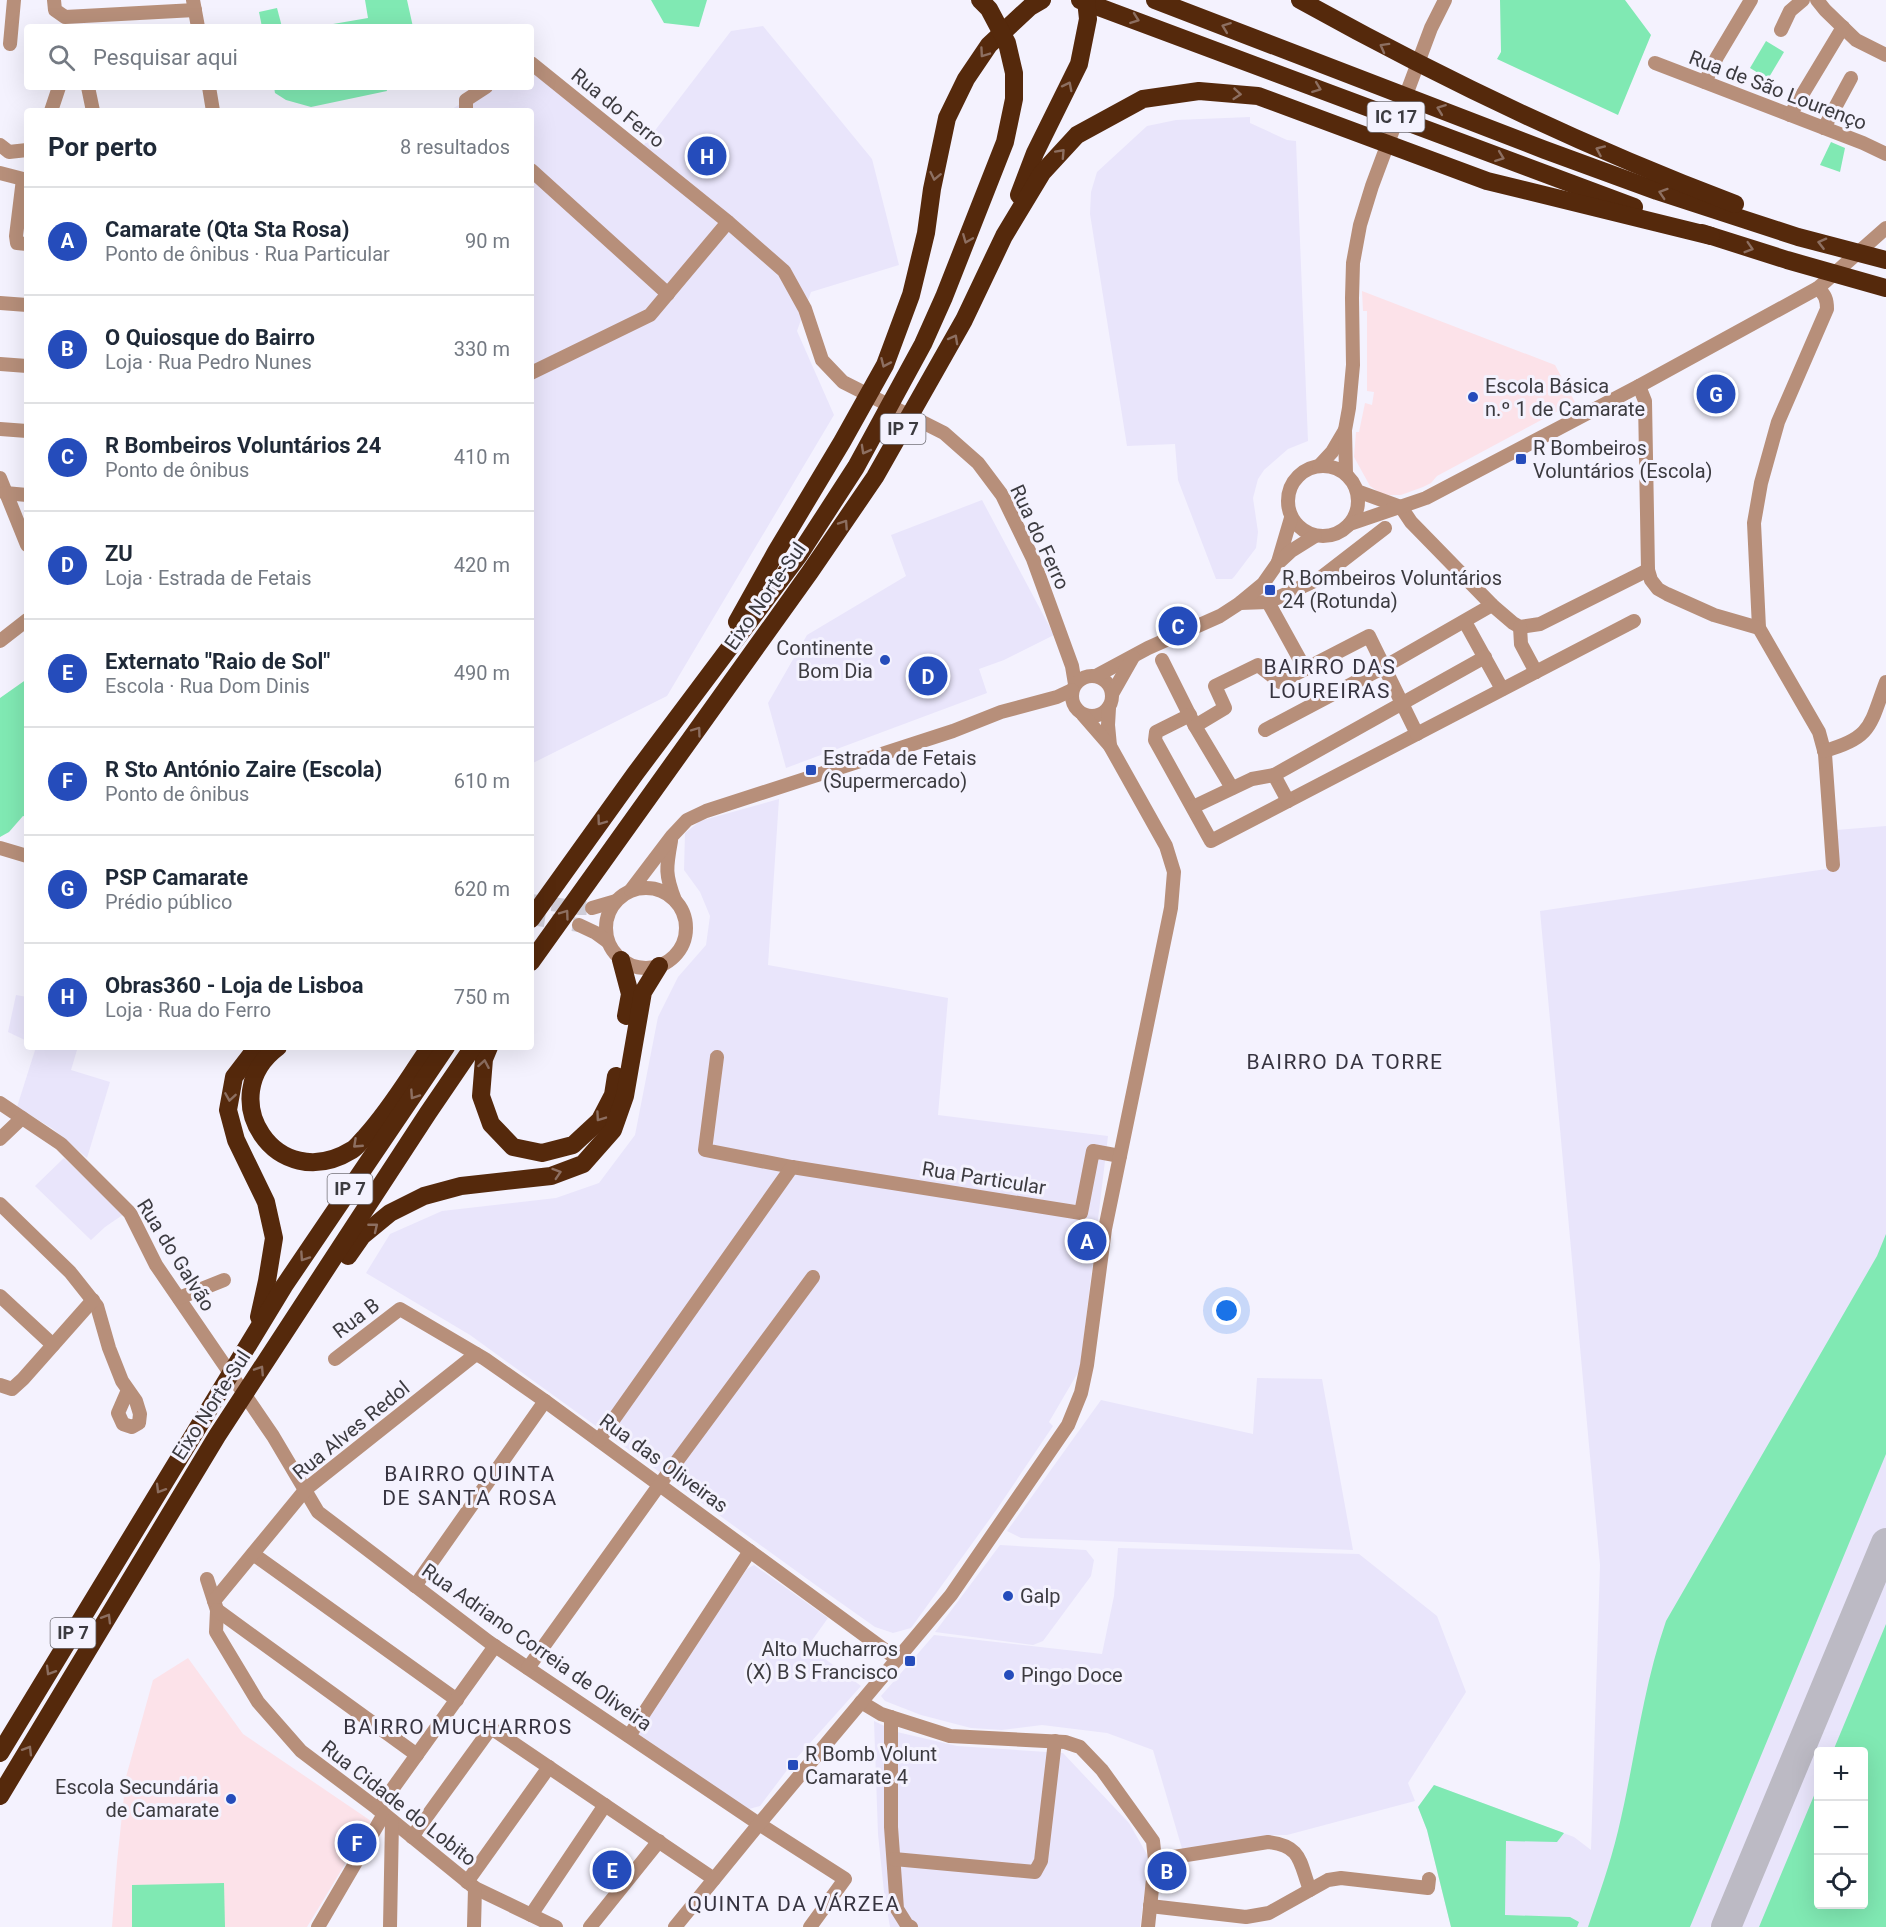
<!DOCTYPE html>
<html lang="pt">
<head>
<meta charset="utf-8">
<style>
	body { margin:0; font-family:Roboto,sans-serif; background:#f6f6f7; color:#1f2937 }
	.controls { position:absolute; right:18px; bottom:18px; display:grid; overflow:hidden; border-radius:6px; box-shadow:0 6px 24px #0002 }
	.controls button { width:54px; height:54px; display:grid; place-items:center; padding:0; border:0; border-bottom:2px solid #e0e1e3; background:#fff; color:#1f2937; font:30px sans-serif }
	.you { position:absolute; left:1227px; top:1311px; width:21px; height:21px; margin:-15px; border:4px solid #fff; border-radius:50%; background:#1a73e8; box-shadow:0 0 0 9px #1a73e833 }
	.badge { display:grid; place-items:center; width:39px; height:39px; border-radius:50%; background:#254cbb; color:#fff; font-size:20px; font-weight:700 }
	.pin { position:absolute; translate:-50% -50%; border:3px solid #fff; box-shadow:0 2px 6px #0006 }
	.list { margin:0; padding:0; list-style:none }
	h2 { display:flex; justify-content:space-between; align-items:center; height:78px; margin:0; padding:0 24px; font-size:26px }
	h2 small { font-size:20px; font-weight:400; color:#747a83 }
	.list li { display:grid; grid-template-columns:39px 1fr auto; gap:18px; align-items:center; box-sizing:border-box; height:108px; padding:0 24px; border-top:2px solid #e0e1e3 }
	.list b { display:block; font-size:22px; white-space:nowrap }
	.list p { margin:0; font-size:20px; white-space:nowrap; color:#747a83 }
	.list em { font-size:20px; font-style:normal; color:#747a83 }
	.icon { flex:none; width:33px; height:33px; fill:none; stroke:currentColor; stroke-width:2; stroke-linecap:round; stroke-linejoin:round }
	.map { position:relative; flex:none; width:1886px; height:1927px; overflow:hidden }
	.search { position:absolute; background:#fff; box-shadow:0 6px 24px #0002; left:24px; top:24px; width:510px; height:66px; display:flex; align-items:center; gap:15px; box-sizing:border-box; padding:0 21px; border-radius:6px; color:#747a83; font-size:22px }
	.panel { position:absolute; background:#fff; box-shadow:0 6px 24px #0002; left:24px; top:108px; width:510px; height:942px; border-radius:6px }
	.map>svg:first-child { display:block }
	.built { fill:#e9e5fb; fill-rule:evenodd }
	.education { fill:#fce2e9 }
	.green { fill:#80e9b3 }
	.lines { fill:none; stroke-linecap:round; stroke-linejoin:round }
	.taxiway { stroke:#bcbac4; stroke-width:30 }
	.minor-tunnel { stroke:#cfcdd8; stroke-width:14; stroke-dasharray:14 7; stroke-linecap:butt }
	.minor { stroke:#b78f7a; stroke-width:14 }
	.highway { stroke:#55290c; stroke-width:18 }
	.oneway { stroke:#8d6f61 }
	.poi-dot { fill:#254cbb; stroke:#f4f2fe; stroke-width:2 }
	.labels { text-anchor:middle; stroke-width:6; stroke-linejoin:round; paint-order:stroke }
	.shield { fill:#f4f2fe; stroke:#737279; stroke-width:1.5 }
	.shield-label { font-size:18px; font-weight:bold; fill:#3c3b40 }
	.street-label { font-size:20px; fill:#3c3b40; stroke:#f4f2fe }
	.poi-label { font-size:20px; fill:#3c3b40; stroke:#f4f2fe; text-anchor:start }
	.neighbourhood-label { font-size:21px; letter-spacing:1.5px; fill:#373440; stroke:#f4f2fe }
</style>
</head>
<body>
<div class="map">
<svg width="1886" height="1927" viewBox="0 0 1886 1927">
	<rect width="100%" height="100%" fill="#f4f2fe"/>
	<!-- built -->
	<g class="built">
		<path d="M763,26L872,159L899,265L811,292L797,331L834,415L667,696L531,764V111H448L491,87H531V67L637,154L731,31Z"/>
		<path d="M1250,117V123L1287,140L1296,141L1308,441L1288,449L1264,470L1258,479L1253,498L1258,532L1256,548L1234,577L1232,579H1216L1178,480L1175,444L1127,446L1090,214L1091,192L1097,172L1147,126L1176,120Z"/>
		<path d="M982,500L1054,635L1004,660L979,669L987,693L786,768L768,703L807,635L906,576L891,535Z"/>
		<path d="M779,799L768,965L948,998L938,1115L1108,1136L1080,1369L1049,1422L1053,1426L997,1509L911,1628L893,1633L875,1627L817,1586L470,1335L366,1273L390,1234L442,1211L556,1198L599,1183L635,1135L658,1017L678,977L706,945L710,916L700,892L684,870L685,833L700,821Z"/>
		<path d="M1886,826V1927H1451L1427,1830L1418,1807L1434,1785L1574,1837L1591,1850L1600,1565L1540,911L1840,867L1836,830ZM1818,1752H1864V1904H1818Z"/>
		<path d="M16,995L27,997V1041L8,1032Z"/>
		<path d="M36,1047H67L77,1050L71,1070L110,1082L87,1158L53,1129L17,1107Z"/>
		<path d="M64,1158L124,1214L105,1227L91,1240L35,1186Z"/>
		<path d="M1257,1378L1322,1379L1353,1550L1021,1538L1007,1531L1101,1400L1253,1434Z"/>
		<path d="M1000,1545L1086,1550L1094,1560L1091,1576L1043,1641L1033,1645L935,1632Z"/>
		<path d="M1118,1548L1359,1554L1437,1616L1466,1692L1408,1783L1415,1801L1287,1835H1275L1183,1852L1153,1750L1107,1733L1042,1725L1002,1730L971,1728L921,1715L885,1701L881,1696L934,1635L1102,1654L1114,1596Z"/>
		<path d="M754,1565L828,1618L808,1646L861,1686L794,1761L760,1806L749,1809L745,1808L637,1733V1729L747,1569Z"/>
		<path d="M874,1721L897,1732L957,1746L1063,1753L1129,1823L1149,1858L1140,1927H890L884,1892L878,1834Z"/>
	</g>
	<!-- education -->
	<g class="education">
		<path d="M1362,291L1555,365L1575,402L1437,476L1431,483L1423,487L1401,495H1389L1380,493L1370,486L1354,457L1356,432H1359L1365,403L1372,405L1374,392L1367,391V311H1363Z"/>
		<path d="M188,1658L243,1734L371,1821L307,1927H112L117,1862L126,1777L153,1680Z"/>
		<path d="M610,1852L630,1866L614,1888L595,1874Z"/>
	</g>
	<!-- green -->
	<g class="green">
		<path d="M365,0H407L413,27H333V24L368,18Z"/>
		<path d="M651,0H707L699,27L664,23Z"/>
		<path d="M1500,0H1625L1651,35L1618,115L1497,59L1501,52Z"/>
		<path d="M277,8L282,27H262L259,12Z"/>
		<path d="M1766,41L1784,52L1768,79L1750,68Z"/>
		<path d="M274,87H386L387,91L311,107L286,100L275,93Z"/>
		<path d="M1831,142L1845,148L1840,172L1820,165Z"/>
		<path d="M27,679V817L23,816L9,832L0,837V698Z"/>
		<path d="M1886,1234V1454L1690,1927H1588C1599,1895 1610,1864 1618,1831C1635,1761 1642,1690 1666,1621L1877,1256Z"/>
		<path d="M1886,1624V1927H1759L1818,1786V1904H1864V1752L1833,1751Z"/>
		<path d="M1434,1785L1564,1833L1557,1842L1506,1841L1505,1915L1570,1917L1579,1922L1577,1927H1451L1427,1830L1418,1807Z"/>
		<path d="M224,1883L225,1927H132V1885Z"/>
	</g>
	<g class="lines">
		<!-- taxiway -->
		<path class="taxiway" d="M1726,1927L1886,1543"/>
		<!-- minor-tunnel -->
		<g class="minor-tunnel">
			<path d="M531,901L580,908H592"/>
			<path d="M531,918L579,925"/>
		</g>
		<!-- minor -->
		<g class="minor">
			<path d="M54,0L55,10L65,17L195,10"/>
			<path d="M193,0L198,27"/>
			<path d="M1817,0L1825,10L1856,40L1886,55"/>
			<path d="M1781,30L1790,11L1803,0"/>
			<path d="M10,44L14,0"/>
			<path d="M531,63L728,222L784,271L805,309L822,360L843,382L944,433L978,463L1002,495L1033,559L1072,666L1075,684"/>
			<path d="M1655,63L1863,143L1886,154"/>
			<path d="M1705,82L1717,57L1751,0"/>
			<path d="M88,87L93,111"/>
			<path d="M209,87L213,111"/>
			<path d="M51,111L59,87"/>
			<path d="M466,111V100L486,87"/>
			<path d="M1790,115L1843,27"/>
			<path d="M1824,128L1851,78"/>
			<path d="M0,145L9,152L27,150"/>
			<path d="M531,170L668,294"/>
			<path d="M0,173L27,180"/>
			<path d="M23,179L16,236L17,243L27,244"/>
			<path d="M1818,288C1825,295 1827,299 1827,309L1778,422L1761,483L1754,523L1759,628L1819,732L1825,754L1833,865"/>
			<path d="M0,303L27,305"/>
			<path d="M0,364L27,366"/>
			<path d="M531,373L650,315L728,222"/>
			<path d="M1639,386L1645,401L1648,570L1651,580L1658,589L1667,594L1714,615L1759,628"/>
			<path d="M0,429L27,431"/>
			<circle cx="1323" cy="501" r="35"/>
			<path d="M1319,466L1332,452L1345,430"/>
			<path d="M1346,474L1345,430L1349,408L1353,365L1352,298L1353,263L1360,225L1372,186L1431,28L1445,0"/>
			<path d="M0,478L27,545"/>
			<path d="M1357,491L1401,507L1411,522L1492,605L1513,623L1520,627L1540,624L1648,570"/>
			<path d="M5,493L27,495"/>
			<path d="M1350,524L1426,498L1639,386L1818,288L1886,228"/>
			<path d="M1278,562L1291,518"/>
			<path d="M1268,602L1305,669"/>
			<path d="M1240,603L1268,602L1319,579L1385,528"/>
			<path d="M1465,622L1502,689"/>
			<path d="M1520,627L1521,644L1536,672"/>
			<path d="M0,641L27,620"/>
			<path d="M1162,660L1195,726L1232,788"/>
			<circle cx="1092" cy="696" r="20"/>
			<path d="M1096,676L1148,648L1220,616L1240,603L1263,584L1277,564L1291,551L1315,536"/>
			<path d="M1112,694L1133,657"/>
			<path d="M1109,708L1108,725L1110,746"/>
			<path d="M1190,715L1156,732L1155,740L1211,841L1634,621"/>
			<path d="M1195,726L1225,708L1215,686L1258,665L1280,682L1369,636L1417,734"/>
			<path d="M1265,730L1384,667L1492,605"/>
			<path d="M1824,751C1873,738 1870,724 1886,682"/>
			<path d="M1274,775L1288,801"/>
			<path d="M1193,807L1252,779L1274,775L1485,657"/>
			<path d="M671,841C666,868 665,875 675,900"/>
			<path d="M0,848L27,856"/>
			<circle cx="646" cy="928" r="40"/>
			<path d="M631,890L672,836L687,820L706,811L953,731L1001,712L1057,697L1072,690"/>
			<path d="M592,908L616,901"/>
			<path d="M579,925L596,933L607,941"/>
			<path d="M717,1057L705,1150L792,1167L1081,1213L1093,1151L1120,1156"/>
			<path d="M0,1103L61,1144L130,1213L156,1265L273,1436L318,1512L489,1642L759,1824L845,1879L810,1927"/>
			<path d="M0,1139L22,1118"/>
			<path d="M0,1204L70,1272L97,1306L109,1348L122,1381L136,1401L140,1414L139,1423L132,1427L123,1424L118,1413L128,1390"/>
			<path d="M0,1296L53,1345"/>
			<path d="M179,1298L224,1280"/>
			<path d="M335,1359L400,1309L485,1359L545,1401L897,1659"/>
			<path d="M0,1385L12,1389L23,1379L93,1300"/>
			<path d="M599,1440L792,1167"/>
			<path d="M253,1554L457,1700"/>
			<path d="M207,1579L217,1610L216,1632L258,1702L301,1751L378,1809L475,1888L556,1927"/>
			<path d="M415,1586L545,1401"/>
			<path d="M214,1601L306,1489L476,1354"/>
			<path d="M217,1610L417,1755"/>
			<path d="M528,1668L660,1484L813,1277"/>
			<path d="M861,1702L881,1714L950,1736L1065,1742L1080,1747L1102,1770L1153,1841L1155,1860L1148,1927"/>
			<path d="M891,1717V1827L897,1909L907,1925L911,1927"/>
			<path d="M629,1736L750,1551"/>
			<path d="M378,1809L495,1646"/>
			<path d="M412,1837L491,1728L714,1879"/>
			<path d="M894,1859L1035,1872L1041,1861L1055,1741"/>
			<path d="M1155,1860L1268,1842C1302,1846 1299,1861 1310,1890"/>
			<path d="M467,1882L549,1767"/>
			<path d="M1150,1906L1246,1917L1269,1913L1328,1880L1341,1878L1428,1888L1429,1879"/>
			<path d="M531,1915L605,1805"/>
			<path d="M318,1927L384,1814"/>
			<path d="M390,1927L392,1821"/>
			<path d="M474,1927L475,1888"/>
			<path d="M590,1927L659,1841"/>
			<path d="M675,1927L759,1824L951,1595L1068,1425L1081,1393L1087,1365L1105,1229L1171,908L1174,872L1166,846L1110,746L1083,715"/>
		</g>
		<!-- highway -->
		<g class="highway">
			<path d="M1080,0L1634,207"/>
			<path d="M1155,0L1545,150L1657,191L1798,237L1886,260"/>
			<path d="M1300,0C1440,78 1585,147 1735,204"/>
			<path d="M1019,195L1035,153L1079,64L1088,19L1086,0"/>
			<path d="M1702,233L1787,260L1886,288"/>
			<path d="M737,622L776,552L842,442L885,365L911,295L926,233L932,189L947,118L966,79L989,45L1030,7L1042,0"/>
			<path d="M531,919L635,774L799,555L856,467L923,344L944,297L1005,142L1014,99V73L1007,43L989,9L980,0"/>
			<path d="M621,960L630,994L626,1016"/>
			<path d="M531,962L810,572L875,477L964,320L1004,236L1042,173L1077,135L1143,99L1199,91L1258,96L1487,181L1711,236"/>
			<path d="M257,1047L234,1077L228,1110L236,1140L266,1202L274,1238L267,1281L259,1317"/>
			<path d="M278,1047C212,1096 276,1197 352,1150C357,1147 361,1141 365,1137C390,1110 409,1077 430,1047"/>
			<path d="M489,1047L484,1059L481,1096L491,1124L513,1147L542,1153L573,1145L600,1120L613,1095L616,1076"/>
			<path d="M348,1256L362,1236L390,1213L424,1196L461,1186L551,1176L583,1164L613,1130L625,1096L643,992L659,966"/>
			<path d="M0,1753L284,1286L446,1047"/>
			<path d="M0,1796L217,1436L428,1113L473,1047"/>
		</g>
	</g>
	<!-- one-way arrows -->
	<defs><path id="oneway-chevron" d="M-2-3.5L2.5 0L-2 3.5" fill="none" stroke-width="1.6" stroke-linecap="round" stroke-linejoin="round" transform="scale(1.5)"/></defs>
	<g class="oneway">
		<use href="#oneway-chevron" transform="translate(1135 19) rotate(20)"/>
		<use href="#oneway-chevron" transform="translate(1226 27) rotate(-159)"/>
		<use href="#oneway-chevron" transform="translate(1384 47) rotate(-151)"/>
		<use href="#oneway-chevron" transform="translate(984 53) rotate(125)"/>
		<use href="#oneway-chevron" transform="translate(1068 86) rotate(-63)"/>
		<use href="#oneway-chevron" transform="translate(1317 88) rotate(21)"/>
		<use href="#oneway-chevron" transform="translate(1237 94) rotate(5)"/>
		<use href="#oneway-chevron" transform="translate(1441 109) rotate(-159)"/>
		<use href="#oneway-chevron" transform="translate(1600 150) rotate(-156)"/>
		<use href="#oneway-chevron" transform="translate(1061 153) rotate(-47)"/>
		<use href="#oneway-chevron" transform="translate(1500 157) rotate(21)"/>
		<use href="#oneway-chevron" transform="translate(935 176) rotate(102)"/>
		<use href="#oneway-chevron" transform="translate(1663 193) rotate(-162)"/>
		<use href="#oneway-chevron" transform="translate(967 239) rotate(112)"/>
		<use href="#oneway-chevron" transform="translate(1822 243) rotate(-166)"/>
		<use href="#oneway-chevron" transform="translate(1749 248) rotate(17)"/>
		<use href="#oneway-chevron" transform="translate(954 339) rotate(-61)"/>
		<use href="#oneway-chevron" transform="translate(885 363) rotate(114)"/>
		<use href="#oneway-chevron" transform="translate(865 450) rotate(119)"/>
		<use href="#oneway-chevron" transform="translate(844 524) rotate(-56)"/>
		<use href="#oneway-chevron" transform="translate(697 731) rotate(-54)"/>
		<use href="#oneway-chevron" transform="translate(601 821) rotate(126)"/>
		<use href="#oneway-chevron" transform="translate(565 914) rotate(-54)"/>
		<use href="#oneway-chevron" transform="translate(484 1064) rotate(-80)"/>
		<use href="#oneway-chevron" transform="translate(414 1095) rotate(124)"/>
		<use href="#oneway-chevron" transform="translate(230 1097) rotate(99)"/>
		<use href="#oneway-chevron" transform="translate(600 1117) rotate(125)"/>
		<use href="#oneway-chevron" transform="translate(357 1144) rotate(137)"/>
		<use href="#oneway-chevron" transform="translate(557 1173) rotate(-18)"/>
		<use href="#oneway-chevron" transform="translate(374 1227) rotate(-39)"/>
		<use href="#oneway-chevron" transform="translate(304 1257) rotate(124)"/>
		<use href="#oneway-chevron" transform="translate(260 1370) rotate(-57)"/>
		<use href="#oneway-chevron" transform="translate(160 1489) rotate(121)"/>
		<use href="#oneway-chevron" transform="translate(107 1618) rotate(-59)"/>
		<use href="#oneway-chevron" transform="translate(50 1671) rotate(121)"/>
		<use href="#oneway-chevron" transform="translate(28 1750) rotate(-59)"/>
	</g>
	<!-- markers -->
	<g class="poi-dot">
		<circle cx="1473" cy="397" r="6"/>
		<rect x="1515" y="453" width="12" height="12" rx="3"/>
		<rect x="1264" y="584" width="12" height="12" rx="3"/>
		<circle cx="885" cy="660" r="6"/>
		<rect x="805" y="764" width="12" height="12" rx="3"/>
		<circle cx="1008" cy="1596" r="6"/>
		<rect x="904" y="1655" width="12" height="12" rx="3"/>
		<circle cx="1009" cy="1675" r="6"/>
		<rect x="787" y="1759" width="12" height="12" rx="3"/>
		<circle cx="231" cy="1799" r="6"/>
	</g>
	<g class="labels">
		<!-- shield labels -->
		<g class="shield">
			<rect x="1367.5" y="102" width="57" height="30" rx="4.5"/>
			<rect x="880.5" y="414" width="45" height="30" rx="4.5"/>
			<rect x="327.5" y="1174" width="45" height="30" rx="4.5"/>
			<rect x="50.5" y="1618" width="45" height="30" rx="4.5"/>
		</g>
		<g class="shield-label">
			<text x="1396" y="123">IC 17</text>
			<text x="903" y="435">IP 7</text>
			<text x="350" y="1195">IP 7</text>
			<text x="73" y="1639">IP 7</text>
		</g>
		<!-- street labels -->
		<g class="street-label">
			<text transform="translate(1778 90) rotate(21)" y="7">Rua de São Lourenço</text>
			<text transform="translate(618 108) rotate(39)" y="7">Rua do Ferro</text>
			<text transform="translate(1040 537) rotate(65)" y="7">Rua do Ferro</text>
			<text transform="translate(765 596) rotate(-55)" y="7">Eixo Norte-Sul</text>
			<text transform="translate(984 1178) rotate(9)" y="7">Rua Particular</text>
			<text transform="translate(176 1255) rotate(58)" y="7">Rua do Galvão</text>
			<text transform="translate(356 1318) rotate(-37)" y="7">Rua B</text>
			<text transform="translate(211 1405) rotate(-57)" y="7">Eixo Norte-Sul</text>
			<text transform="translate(351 1430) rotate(-39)" y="7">Rua Alves Redol</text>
			<text transform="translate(664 1463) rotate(36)" y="7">Rua das Oliveiras</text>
			<text transform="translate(537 1647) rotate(35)" y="7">Rua Adriano Correia de Oliveira</text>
			<text transform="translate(399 1803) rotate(38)" y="7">Rua Cidade do Lobito</text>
		</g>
		<!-- poi labels -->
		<g class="poi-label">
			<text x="1485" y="393">Escola Básica<tspan x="1485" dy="23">n.º 1 de Camarate</tspan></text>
			<text x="1533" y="455">R Bombeiros<tspan x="1533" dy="23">Voluntários (Escola)</tspan></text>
			<text x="1282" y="585">R Bombeiros Voluntários<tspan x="1282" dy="23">24 (Rotunda)</tspan></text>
			<text x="873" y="655" text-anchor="end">Continente<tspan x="873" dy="23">Bom Dia</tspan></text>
			<text x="823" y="765">Estrada de Fetais<tspan x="823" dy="23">(Supermercado)</tspan></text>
			<text x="1020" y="1603">Galp</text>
			<text x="898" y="1656" text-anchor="end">Alto Mucharros<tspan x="898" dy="23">(X) B S Francisco</tspan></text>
			<text x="1021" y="1682">Pingo Doce</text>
			<text x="805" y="1761">R Bomb Volunt<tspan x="805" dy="23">Camarate 4</tspan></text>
			<text x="219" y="1794" text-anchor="end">Escola Secundária<tspan x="219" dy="23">de Camarate</tspan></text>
		</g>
		<!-- neighbourhood labels -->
		<g class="neighbourhood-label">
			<text x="1330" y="674">BAIRRO DAS<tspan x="1330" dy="24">LOUREIRAS</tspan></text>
			<text x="1345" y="1069">BAIRRO DA TORRE</text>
			<text x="470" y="1481">BAIRRO QUINTA<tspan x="470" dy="24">DE SANTA ROSA</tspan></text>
			<text x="458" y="1734">BAIRRO MUCHARROS</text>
			<text x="794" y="1911">QUINTA DA VÁRZEA</text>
		</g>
	</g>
</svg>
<div class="controls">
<button>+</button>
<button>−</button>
<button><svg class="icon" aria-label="locate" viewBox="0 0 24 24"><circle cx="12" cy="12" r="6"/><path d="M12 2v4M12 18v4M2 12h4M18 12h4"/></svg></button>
</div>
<div class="you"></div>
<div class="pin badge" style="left:1087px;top:1241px">A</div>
<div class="pin badge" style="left:1167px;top:1871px">B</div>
<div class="pin badge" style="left:1178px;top:626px">C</div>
<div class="pin badge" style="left:928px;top:676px">D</div>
<div class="pin badge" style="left:612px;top:1870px">E</div>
<div class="pin badge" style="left:357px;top:1843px">F</div>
<div class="pin badge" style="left:1716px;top:394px">G</div>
<div class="pin badge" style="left:707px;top:156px">H</div>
<div class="search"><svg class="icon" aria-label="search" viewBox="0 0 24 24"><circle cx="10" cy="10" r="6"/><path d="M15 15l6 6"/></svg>Pesquisar aqui</div>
<section class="panel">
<h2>Por perto<small>8 resultados</small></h2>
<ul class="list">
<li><span class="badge">A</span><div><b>Camarate (Qta Sta Rosa)</b><p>Ponto de ônibus · Rua Particular</p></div><em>90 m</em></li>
<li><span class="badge">B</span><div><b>O Quiosque do Bairro</b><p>Loja · Rua Pedro Nunes</p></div><em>330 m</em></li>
<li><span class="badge">C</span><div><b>R Bombeiros Voluntários 24</b><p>Ponto de ônibus</p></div><em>410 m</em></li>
<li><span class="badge">D</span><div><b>ZU</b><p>Loja · Estrada de Fetais</p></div><em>420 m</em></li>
<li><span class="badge">E</span><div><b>Externato &quot;Raio de Sol&quot;</b><p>Escola · Rua Dom Dinis</p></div><em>490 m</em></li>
<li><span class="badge">F</span><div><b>R Sto António Zaire (Escola)</b><p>Ponto de ônibus</p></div><em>610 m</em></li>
<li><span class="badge">G</span><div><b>PSP Camarate</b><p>Prédio público</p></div><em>620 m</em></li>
<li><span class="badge">H</span><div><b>Obras360 - Loja de Lisboa</b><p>Loja · Rua do Ferro</p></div><em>750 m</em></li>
</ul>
</section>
</div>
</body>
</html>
